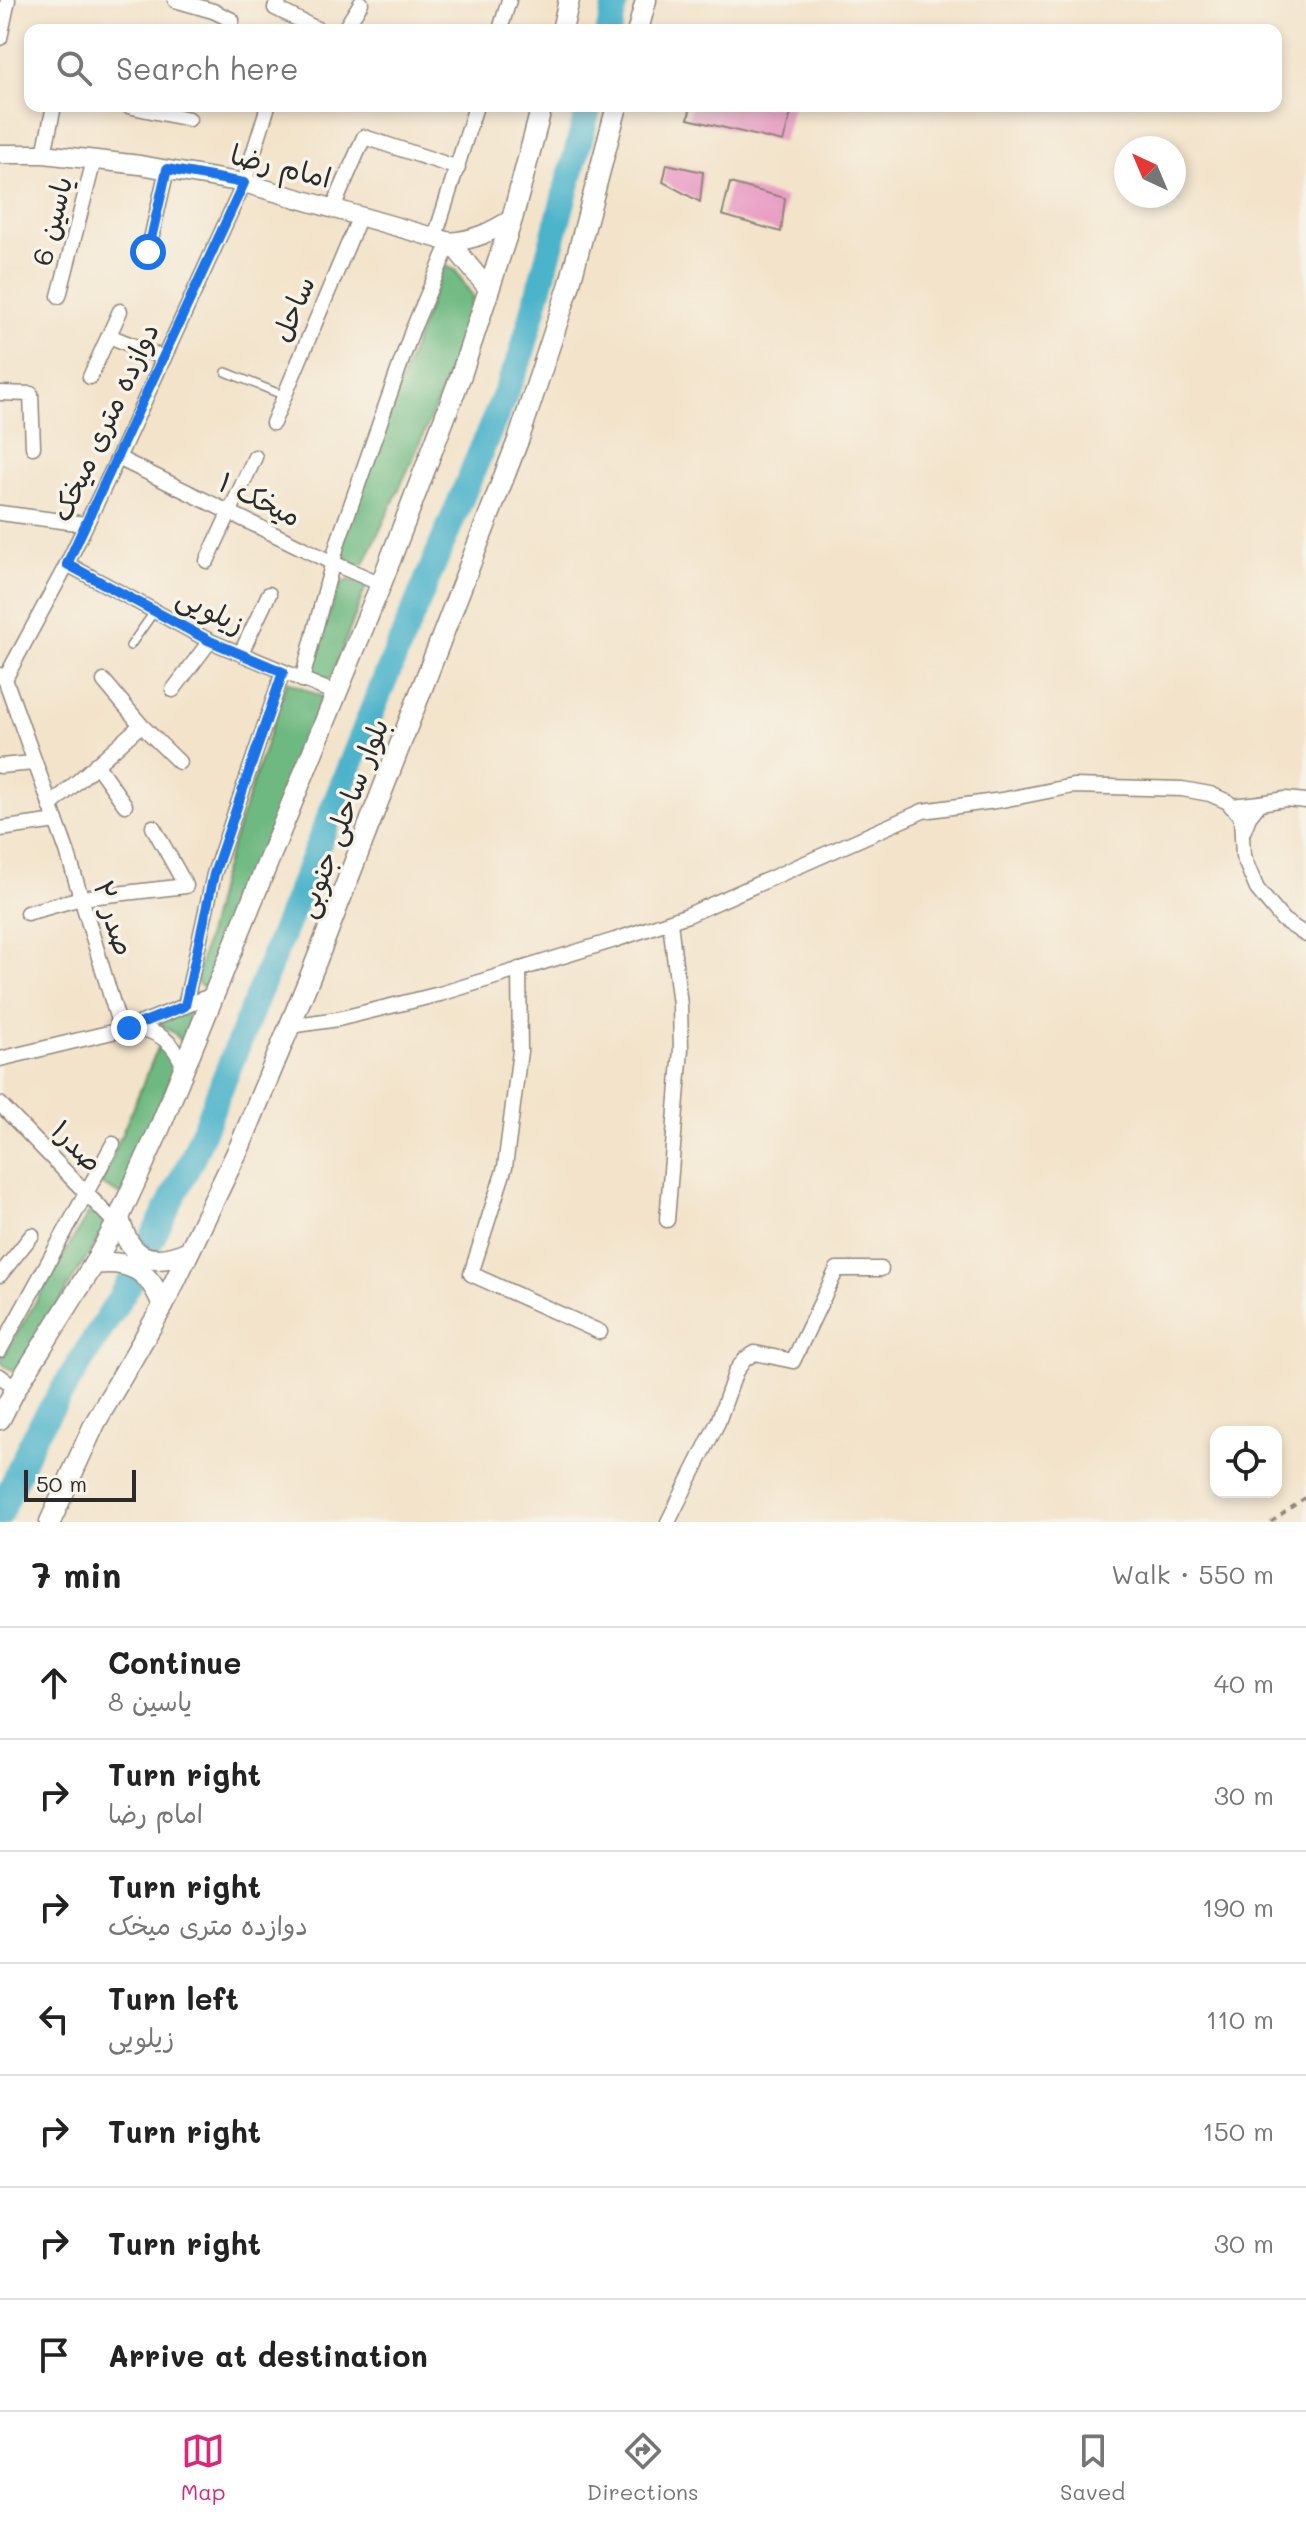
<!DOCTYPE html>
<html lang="en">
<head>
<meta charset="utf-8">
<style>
	body { margin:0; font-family:Mali,"Playpen Sans Arabic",sans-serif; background:#f6f6f6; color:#222 }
	.controls { position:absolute; right:24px; bottom:24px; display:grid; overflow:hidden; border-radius:16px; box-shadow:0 4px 12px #0003 }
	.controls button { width:72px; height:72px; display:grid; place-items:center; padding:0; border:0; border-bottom:2px solid #e0e0e0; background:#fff; color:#222; font:40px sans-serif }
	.compass { position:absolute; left:1114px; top:136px; width:72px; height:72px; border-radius:50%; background:#fff; box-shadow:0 4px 12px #0003; rotate:316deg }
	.scale { position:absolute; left:24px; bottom:20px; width:112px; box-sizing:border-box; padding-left:8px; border:4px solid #2b2b2b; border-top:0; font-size:22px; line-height:28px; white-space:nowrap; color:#2b2b2b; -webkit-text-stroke:6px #f7f3e8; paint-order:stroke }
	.stop { position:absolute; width:24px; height:24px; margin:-18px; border:6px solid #1a73e8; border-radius:50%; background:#fff }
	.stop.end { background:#1a73e8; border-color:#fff; box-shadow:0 2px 8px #0008 }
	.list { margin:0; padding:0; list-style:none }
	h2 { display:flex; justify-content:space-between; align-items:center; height:104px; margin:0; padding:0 32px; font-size:34px }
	h2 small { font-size:26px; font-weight:400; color:#767676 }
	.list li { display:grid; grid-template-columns:52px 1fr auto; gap:24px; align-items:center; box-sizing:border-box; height:112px; padding:0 32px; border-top:2px solid #e0e0e0 }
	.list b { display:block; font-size:30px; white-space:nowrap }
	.list p { margin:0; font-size:26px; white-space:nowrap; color:#767676 }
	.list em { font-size:26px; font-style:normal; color:#767676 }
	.icon { flex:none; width:44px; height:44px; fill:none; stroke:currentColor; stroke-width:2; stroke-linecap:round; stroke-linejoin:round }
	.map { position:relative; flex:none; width:1306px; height:1522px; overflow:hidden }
	.search { position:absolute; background:#fff; box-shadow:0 4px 12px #0003; left:24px; right:24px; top:24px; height:88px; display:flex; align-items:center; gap:20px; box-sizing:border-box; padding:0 28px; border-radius:16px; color:#767676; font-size:30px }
	.sheet { height:888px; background:#fff }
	nav { display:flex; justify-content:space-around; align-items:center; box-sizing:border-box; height:112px; border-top:2px solid #e0e0e0; background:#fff; font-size:22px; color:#767676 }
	nav a { display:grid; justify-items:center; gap:4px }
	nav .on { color:#db2777 }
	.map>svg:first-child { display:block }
	.forest { fill:#6eb981; stroke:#4c7256; stroke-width:2 }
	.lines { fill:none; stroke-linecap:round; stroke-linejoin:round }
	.river { stroke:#4cb3ca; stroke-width:26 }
	.building { fill:#e99fc5 }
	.service-casing { stroke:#8f877a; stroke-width:10 }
	.minor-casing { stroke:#8f877a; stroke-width:17 }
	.tertiary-casing { stroke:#8f877a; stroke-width:21 }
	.secondary-casing { stroke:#8f877a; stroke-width:23 }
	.path { stroke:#8f877a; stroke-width:3; stroke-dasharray:6 6; stroke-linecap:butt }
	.service { stroke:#fff; stroke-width:7 }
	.minor { stroke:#fff; stroke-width:14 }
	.tertiary { stroke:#fff; stroke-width:18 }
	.secondary { stroke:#fff; stroke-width:20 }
	.route { stroke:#1a73e8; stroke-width:10 }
	.labels { text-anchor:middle; stroke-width:7; stroke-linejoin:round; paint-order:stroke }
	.street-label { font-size:28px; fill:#2b2b2b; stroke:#f7f3e8 }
</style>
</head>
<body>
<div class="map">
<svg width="1306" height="1522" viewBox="0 0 1306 1522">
	<rect width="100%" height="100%" fill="#f7f3e8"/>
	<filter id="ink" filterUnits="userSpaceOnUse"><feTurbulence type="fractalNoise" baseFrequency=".0125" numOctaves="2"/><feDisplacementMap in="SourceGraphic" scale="16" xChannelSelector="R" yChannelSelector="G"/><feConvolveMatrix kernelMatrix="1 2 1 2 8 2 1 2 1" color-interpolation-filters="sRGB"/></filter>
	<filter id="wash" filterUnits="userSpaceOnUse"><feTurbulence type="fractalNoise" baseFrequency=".006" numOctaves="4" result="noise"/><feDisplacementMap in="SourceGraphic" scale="32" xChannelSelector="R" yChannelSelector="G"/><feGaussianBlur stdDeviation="1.8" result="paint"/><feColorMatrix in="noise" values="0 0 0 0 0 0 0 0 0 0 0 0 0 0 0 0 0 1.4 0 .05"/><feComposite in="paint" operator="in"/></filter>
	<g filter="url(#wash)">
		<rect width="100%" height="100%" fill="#f3e3ca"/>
		<!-- forest -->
		<g class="forest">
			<path d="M444,265L455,270L473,297C447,390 405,477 364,564L357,566L338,550Z"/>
			<path d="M350,580L366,586L331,679L309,674L337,591L343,582Z"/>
			<path d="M287,681L323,697L208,986H201L196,981L221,878Z"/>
			<path d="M196,1010L183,1044L175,1034L159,1023Z"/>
			<path d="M159,1045L176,1065L122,1195L101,1184Z"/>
			<path d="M97,1199L114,1213L15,1373L0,1362Z"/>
		</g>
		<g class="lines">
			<!-- river -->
			<g class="river">
				<path d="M609,30L616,0"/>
				<path d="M0,1514L34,1436L129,1284L192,1159L376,701L521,356L589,106"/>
			</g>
		</g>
		<g id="blocks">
			<!-- building -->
			<g class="building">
				<path d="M691,106H793L783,142L688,119Z"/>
				<path d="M667,164L703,172L700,202L663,182Z"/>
				<path d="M730,183L785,198L781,232L722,215Z"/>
			</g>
		</g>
	</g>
	<g filter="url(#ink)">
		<use href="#blocks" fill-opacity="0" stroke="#8f877a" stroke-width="2"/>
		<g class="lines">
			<!-- service casing -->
			<g class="service-casing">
				<g id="service">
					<path d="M226,372L285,396"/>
					<path d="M130,646L154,612"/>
				</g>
			</g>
			<!-- minor casing -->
			<g class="minor-casing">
				<g id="minor">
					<path d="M175,0L213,11L232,20L229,30"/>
					<path d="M280,0L275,8L319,30"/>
					<path d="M344,30L361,3"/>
					<path d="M500,30L509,0"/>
					<path d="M0,38L8,0"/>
					<path d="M128,106L189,119"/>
					<path d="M44,154L54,106"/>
					<path d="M333,208L364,137L458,168"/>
					<path d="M435,237L476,106"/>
					<path d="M148,252L167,169"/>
					<path d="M59,296L94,160"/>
					<path d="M109,336L164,358"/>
					<path d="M90,377L120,311"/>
					<path d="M0,393L31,394L33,447"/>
					<path d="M273,423L360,216"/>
					<path d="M118,458L335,564L381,584"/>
					<path d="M0,513L85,524"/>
					<path d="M207,561L255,457"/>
					<path d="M67,564L210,641L335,693"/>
					<path d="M241,653L269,594"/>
					<path d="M0,675L5,679L67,851L121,1030"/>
					<path d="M5,679L67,564L118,458L244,183L268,106"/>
					<path d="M302,680L338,542L412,331L450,242"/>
					<path d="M104,681L141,725L179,762"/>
					<path d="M173,690L210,641"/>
					<path d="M96,764L125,805"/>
					<path d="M0,766L34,763"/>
					<path d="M1260,803L1285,799L1306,801"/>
					<path d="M50,806L141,725"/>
					<path d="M1231,806L1260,803L1249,817L1244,830"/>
					<path d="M0,829L56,821"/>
					<path d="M27,913L81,898L186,886L153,827"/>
					<path d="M519,969L520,1051L505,1167L471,1274L600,1332"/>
					<path d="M185,1006L214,874L283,672"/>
					<path d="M290,1026L338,1019L440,994L615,940L688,915L923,811L1002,800L1073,786L1182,789L1210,794L1228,802L1241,817L1243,856L1257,889L1283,920L1306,935"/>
					<path d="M133,1028C159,1030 176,1043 184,1069"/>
					<path d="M0,1059L129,1028L215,994"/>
					<path d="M0,1104L116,1224"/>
					<path d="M667,1220L681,1049L680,1005L670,922"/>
					<path d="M0,1275L32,1235"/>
					<path d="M0,1350L113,1144"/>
					<path d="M0,1376L16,1388"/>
					<path d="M668,1522L718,1422L736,1371L745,1359L755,1353L793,1361L837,1269H881"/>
				</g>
			</g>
			<!-- tertiary casing -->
			<g class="tertiary-casing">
				<g id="tertiary">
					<path d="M0,154H44L140,165L244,183L450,242C475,240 491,232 512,219"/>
					<path d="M450,242L489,290"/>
				</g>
			</g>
			<!-- secondary casing -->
			<g class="secondary-casing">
				<g id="secondary">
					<path d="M562,30L569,0"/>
					<path d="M638,30L646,0"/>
					<path d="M119,1218C130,1259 150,1268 189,1251"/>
					<path d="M94,1264C130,1259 150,1271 163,1306"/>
					<path d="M0,1419L16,1388L94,1264L116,1224L158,1132L381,584L461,375L512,219L542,106"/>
					<path d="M50,1522L95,1423L163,1306L240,1146L312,972L519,438L569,287L617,106"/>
				</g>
			</g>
			<!-- path -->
			<path class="path" d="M1271,1522L1306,1497"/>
			<!-- service -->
			<use href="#service" class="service"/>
			<!-- minor -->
			<use href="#minor" class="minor"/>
			<!-- tertiary -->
			<use href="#tertiary" class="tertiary"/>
			<!-- secondary -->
			<use href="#secondary" class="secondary"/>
		</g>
	</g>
	<g class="lines" filter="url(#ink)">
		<!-- route -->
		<path class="route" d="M129,1028L185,1006L214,874L283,672L210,641L67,564L244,183L167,169L148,252"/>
	</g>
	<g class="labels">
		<!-- street labels -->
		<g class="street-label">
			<text transform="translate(281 166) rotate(14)" y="10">امام رضا</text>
			<text transform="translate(52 221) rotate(-76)" y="10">یاسین 6</text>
			<text transform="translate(293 309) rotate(-67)" y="10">ساحل</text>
			<text transform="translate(105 422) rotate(-65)" y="10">دوازده متری میخک</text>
			<text transform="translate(260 499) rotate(26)" y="10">میخک ۱</text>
			<text transform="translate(211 610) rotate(26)" y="10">زیلویی</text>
			<text transform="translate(342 818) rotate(-69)" y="10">بلوار ساحلی جنوبی</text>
			<text transform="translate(114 918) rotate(73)" y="10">صدر ۲</text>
			<text transform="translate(77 1146) rotate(46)" y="10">صدر۱</text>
		</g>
	</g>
</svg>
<div class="controls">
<button><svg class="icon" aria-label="locate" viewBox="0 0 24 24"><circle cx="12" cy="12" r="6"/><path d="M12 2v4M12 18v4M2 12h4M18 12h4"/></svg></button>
</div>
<svg class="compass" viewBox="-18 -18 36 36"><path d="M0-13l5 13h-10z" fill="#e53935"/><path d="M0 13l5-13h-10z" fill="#767676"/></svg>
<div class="scale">50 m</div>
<div class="stop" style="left:148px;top:252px"></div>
<div class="stop end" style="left:129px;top:1028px"></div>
<div class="search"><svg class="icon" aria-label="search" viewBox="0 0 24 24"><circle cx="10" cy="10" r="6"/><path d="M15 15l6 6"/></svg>Search here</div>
</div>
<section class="sheet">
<h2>7 min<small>Walk · 550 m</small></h2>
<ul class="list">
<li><svg class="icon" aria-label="ahead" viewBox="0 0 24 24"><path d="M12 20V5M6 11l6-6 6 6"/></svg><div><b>Continue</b><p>یاسین 8</p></div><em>40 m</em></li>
<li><svg class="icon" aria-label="right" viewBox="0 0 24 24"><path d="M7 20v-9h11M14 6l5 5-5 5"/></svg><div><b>Turn right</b><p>امام رضا</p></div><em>30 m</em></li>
<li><svg class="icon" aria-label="right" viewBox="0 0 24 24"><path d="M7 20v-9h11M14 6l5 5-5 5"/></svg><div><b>Turn right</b><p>دوازده متری میخک</p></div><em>190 m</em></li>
<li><svg class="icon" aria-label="left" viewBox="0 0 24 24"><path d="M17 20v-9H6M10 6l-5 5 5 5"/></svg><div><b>Turn left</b><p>زیلویی</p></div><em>110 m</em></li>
<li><svg class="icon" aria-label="right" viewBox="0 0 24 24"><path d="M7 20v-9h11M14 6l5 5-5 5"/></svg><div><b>Turn right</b></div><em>150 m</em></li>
<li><svg class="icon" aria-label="right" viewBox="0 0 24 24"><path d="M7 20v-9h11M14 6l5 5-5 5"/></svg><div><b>Turn right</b></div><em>30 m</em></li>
<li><svg class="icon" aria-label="arrive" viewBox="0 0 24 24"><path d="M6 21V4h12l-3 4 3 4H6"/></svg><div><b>Arrive at destination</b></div></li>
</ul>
</section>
<nav>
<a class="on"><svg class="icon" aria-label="map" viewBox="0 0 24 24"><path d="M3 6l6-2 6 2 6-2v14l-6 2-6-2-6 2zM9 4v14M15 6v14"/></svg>Map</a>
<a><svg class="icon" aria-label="directions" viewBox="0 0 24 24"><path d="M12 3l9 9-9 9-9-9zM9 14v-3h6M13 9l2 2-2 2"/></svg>Directions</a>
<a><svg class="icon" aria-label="saved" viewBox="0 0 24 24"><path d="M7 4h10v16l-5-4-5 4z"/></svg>Saved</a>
</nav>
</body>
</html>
